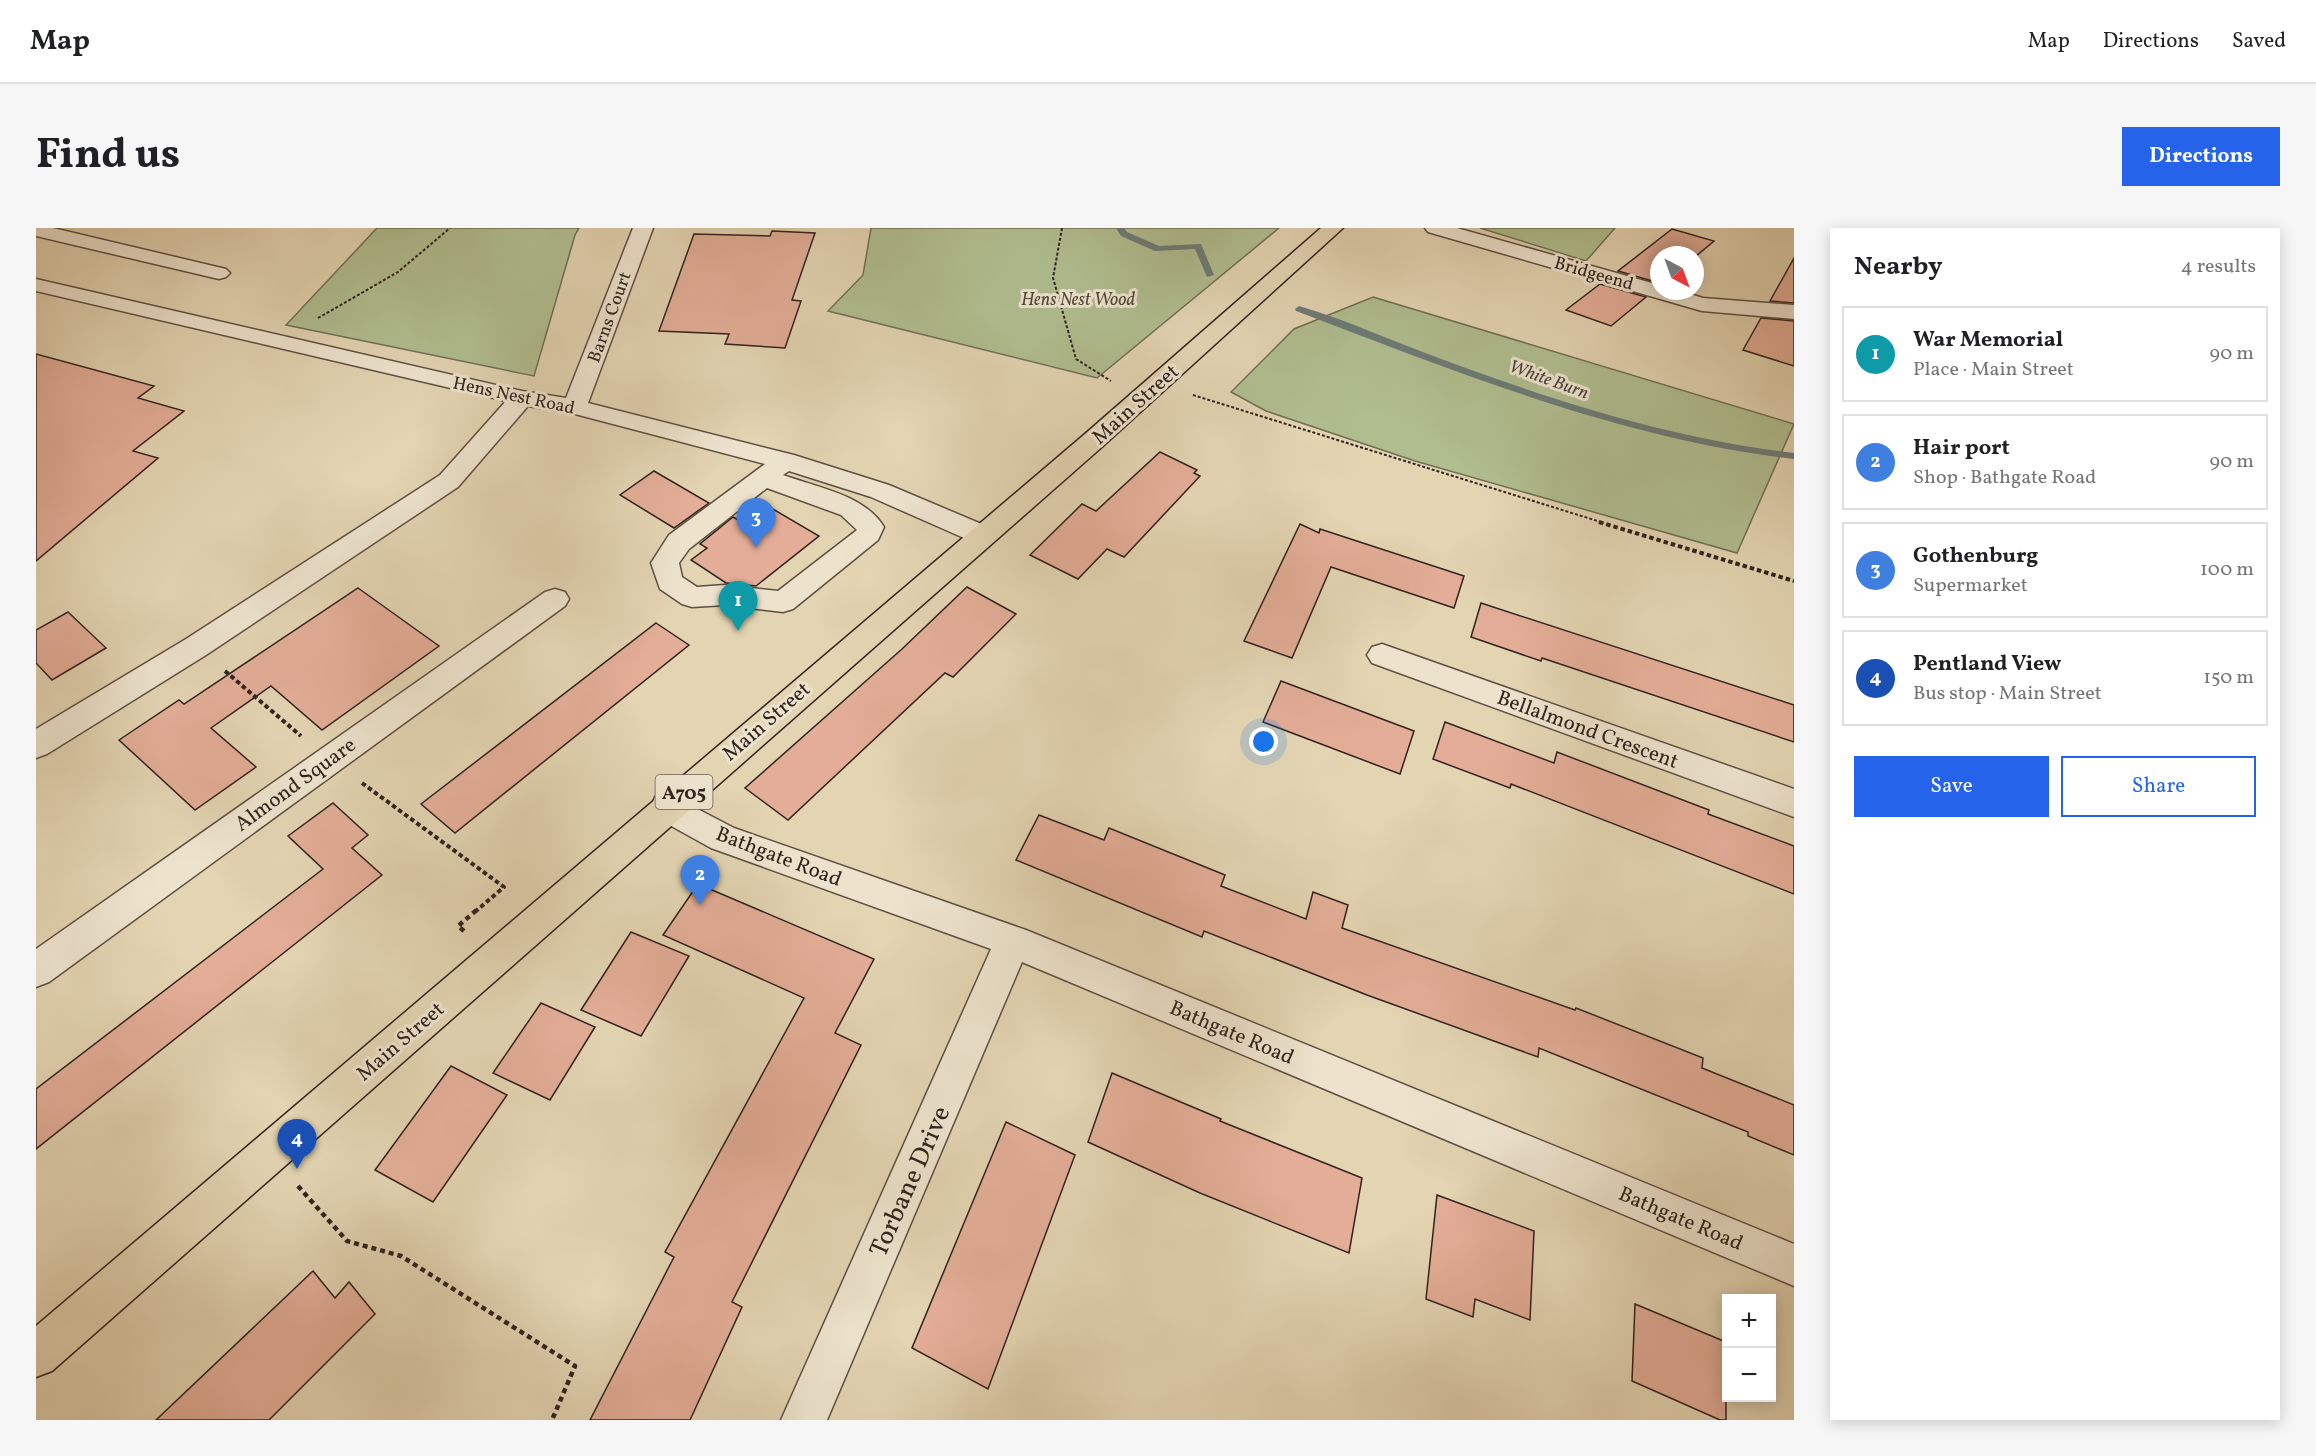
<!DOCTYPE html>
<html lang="en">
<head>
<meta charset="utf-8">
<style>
	body { margin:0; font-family:Vollkorn,serif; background:#f6f6f6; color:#202124 }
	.controls { position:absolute; right:18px; bottom:18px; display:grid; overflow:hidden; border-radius:0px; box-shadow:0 3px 15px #0003 }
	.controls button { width:54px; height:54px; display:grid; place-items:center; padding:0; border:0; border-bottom:2px solid #e0e0e0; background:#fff; color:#202124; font:30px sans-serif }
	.compass { position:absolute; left:1614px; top:18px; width:54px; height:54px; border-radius:50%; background:#fff; box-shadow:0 3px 15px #0003; rotate:139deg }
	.you { position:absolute; left:1228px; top:514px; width:21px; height:21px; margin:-15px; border:4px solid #fff; border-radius:50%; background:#1a73e8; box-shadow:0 0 0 9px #1a73e833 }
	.badge { display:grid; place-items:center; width:39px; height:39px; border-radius:50%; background:#2563eb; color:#fff; font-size:20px; font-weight:700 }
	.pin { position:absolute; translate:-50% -50px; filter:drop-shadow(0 2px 3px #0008) }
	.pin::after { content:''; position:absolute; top:32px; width:21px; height:18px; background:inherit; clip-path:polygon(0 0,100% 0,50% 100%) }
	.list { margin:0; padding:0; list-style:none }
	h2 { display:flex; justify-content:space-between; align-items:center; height:78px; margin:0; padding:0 24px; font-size:26px }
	h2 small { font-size:20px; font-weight:400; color:#757577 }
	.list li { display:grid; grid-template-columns:39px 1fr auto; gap:18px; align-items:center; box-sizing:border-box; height:96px; margin:0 12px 12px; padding:0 12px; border:2px solid #e0e0e0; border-radius:0px }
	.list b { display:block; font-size:22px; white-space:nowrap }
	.list p { margin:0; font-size:20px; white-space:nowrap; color:#757577 }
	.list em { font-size:20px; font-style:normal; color:#757577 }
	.actions { display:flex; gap:12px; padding:18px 24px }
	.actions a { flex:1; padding:14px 0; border:2px solid #2563eb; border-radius:0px; text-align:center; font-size:21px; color:#2563eb }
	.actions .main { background:#2563eb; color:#fff }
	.map { position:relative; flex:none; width:1758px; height:1192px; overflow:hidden; border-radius:0px }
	header { display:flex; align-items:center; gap:36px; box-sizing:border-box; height:84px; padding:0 30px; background:#fff; border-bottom:2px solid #e0e0e0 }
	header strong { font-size:28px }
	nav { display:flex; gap:33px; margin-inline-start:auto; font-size:21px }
	.intro { display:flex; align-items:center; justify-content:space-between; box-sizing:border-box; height:144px; padding:0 36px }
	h1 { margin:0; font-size:42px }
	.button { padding:15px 27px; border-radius:0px; background:#2563eb; color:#fff; font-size:21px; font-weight:700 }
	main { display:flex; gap:36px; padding:0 36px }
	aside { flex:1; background:#fff; border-radius:0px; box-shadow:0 3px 15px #0003 }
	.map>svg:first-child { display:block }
	.green { fill:#b0bd8f; stroke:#707056; stroke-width:1.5 }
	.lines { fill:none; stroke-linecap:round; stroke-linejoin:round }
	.stream { fill:#6e7c77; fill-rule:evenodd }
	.building { fill:#e3ad97; stroke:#31231e; stroke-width:1.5 }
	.minor-casing { stroke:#5e4f43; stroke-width:3 }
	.major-casing { stroke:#31231e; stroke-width:3 }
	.path-far2 { stroke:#31231e; stroke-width:2; stroke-dasharray:3 2; stroke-linecap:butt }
	.path-far1 { stroke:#31231e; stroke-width:4; stroke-dasharray:4.5 3; stroke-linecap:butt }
	.path { stroke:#31231e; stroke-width:4.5; stroke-dasharray:5 4; stroke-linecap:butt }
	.minor { fill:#ede3cd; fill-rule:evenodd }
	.major { fill:#e3d4b2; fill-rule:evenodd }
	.labels { text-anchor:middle; stroke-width:6; stroke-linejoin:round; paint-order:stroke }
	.far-street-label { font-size:18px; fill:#31231e; stroke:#ede3cd }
	.far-park-label { font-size:18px; font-style:italic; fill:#514a3a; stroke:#ede3cd }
	.far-water-label { font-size:18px; font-style:italic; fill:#4a4843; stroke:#ede3cd }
	.shield { fill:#ede3cd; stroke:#695d52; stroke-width:1.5 }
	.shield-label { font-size:20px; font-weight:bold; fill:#31231e }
	.street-label { font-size:21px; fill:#31231e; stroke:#ede3cd }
	.near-street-label { font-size:26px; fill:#31231e; stroke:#ede3cd }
</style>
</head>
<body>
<header>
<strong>Map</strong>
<nav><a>Map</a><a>Directions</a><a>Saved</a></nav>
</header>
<div class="intro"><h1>Find us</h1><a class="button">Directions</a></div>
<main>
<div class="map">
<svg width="1758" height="1192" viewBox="0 0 1758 1192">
	<rect width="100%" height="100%" fill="#e3d4b2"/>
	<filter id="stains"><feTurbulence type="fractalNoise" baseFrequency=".00333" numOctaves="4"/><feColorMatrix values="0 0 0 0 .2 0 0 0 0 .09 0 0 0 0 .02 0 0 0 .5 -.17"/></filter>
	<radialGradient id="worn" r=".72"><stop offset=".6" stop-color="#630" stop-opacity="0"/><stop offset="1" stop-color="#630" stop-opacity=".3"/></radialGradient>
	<!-- green -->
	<g class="green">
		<path d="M341,0H543L539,7L498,148L250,97Z"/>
		<path d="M835,0H1243L1061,150L792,83L827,47Z"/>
		<path d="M1444,0H1579L1550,33Z"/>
		<path d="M1337,69L1758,196L1701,325L1379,233L1230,183L1195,164L1258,101Z"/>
	</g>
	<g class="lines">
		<!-- stream -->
		<g class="stream">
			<path d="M1080,0H1088L1091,4L1123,18L1165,16L1178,47L1171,49L1159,21L1119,23L1085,8Z"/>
			<path d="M1263,78C1312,92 1360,115 1408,132C1521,174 1638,211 1758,225V231C1585,211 1421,144 1260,83L1259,81Z"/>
		</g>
	</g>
	<!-- building -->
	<g class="building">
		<path d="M1636,1L1678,13L1659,29V27H1623V55L1582,43Z"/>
		<path d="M736,3L779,5L756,72L765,73L749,120L689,116L693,106L623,103L658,6L734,8Z"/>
		<path d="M1758,30V75L1734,73Z"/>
		<path d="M1564,56L1610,69L1575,98L1530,82Z"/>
		<path d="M1725,90L1758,93V138L1707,122Z"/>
		<path d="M0,126L118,158L102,170L148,183L97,223L122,230L0,333Z"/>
		<path d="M1124,224L1161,242L1158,245L1164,248L1088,329L1071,321L1042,351L994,327L1046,276L1060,283Z"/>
		<path d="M618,243L673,275L638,300L584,267Z"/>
		<path d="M730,277L783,308L720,358L690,355L655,332L671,320L664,316L697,289L706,294Z"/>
		<path d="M1264,296L1283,305L1284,301L1428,348L1418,380L1295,339L1256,430L1208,413Z"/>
		<path d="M931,359L980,386L917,449L909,445L752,592L709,560L866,421Z"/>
		<path d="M322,360L403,418L286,502L235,458L175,500L220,539L159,582L83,512L143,472L148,476Z"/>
		<path d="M1445,375L1758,477V514L1506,430L1505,433L1435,409Z"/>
		<path d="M32,384L70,420L16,452L0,435V402Z"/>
		<path d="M620,395L653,417L419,605L385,576Z"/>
		<path d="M1245,453L1378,503L1364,546L1227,494Z"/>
		<path d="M1409,494L1518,535L1521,524L1673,582L1672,586L1758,618V666L1475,556L1474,560L1397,531Z"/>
		<path d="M297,575L332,607L316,620L346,647L0,921V861L287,641L252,608Z"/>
		<path d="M1003,587L1068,612L1073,600L1189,647L1185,658L1270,691L1277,664L1312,677L1306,700L1539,782L1540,780L1667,830L1666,840L1758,877V927L1712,908V904L1503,820L1502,829L1331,767L1168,703L1166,709L980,632Z"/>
		<path d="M662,656L838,731L799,805L825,817L696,1074L706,1079L654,1192H554L638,1029L629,1024L768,770L627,707Z"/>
		<path d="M595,704L653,728L605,808L545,782Z"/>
		<path d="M505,775L559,799L514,872L457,845Z"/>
		<path d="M415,838L471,867L397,974L339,942Z"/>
		<path d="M1076,845L1185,891L1184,893L1326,950L1313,1025L1164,965L1052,914Z"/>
		<path d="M970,894L1039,927L952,1161L876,1120Z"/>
		<path d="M1401,967L1498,1003L1494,1092L1439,1071L1437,1089L1390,1071Z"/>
		<path d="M277,1043L299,1070L313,1054L339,1086L233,1192H120Z"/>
		<path d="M1599,1076L1690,1114V1192H1684L1596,1153Z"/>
	</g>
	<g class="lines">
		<!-- minor casing -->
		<g class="minor-casing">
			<g id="minor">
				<path d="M0,0H17L190,41L194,45L190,49L183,51L0,8Z"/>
				<path d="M597,0H617L552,175L758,227L853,257L955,300L959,307L955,314L946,316L937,314L835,269L753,243L747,247C780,259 829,267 848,299L842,312L757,381L747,384L689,377L656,379L646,376L624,361L615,335L633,307L729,236L539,186L492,178L422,259L170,427L11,526L0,530V501L150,411L404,247L470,173L0,63V51L486,163L530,170ZM731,260L805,287L821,302L742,363L689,357L661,359L646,349L643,335L653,321Z"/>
				<path d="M1389,0H1421L1623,57V63H1644L1667,70L1758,77V91L1666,83L1392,4Z"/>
				<path d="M519,361L529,364L533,371L529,378L13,754L0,759V721L509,364Z"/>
				<path d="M1346,416L1758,561V589L1336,435L1331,427L1336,419Z"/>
				<path d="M631,565L698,600L990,702L1758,1016V1058L986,734L791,1192H745L955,721L675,620L619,589L615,579L619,569Z"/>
			</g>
		</g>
		<!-- major casing -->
		<g class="major-casing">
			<path id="major" d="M1285,0H1307L1067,218L16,1143L0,1149V1098L1049,206Z"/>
		</g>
		<!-- path-far2 -->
		<g class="path-far2">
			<path d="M1026,0L1017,50L1040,131L1075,153"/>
			<path d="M282,90L362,44L414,0"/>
			<path d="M1157,167L1568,295"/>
		</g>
		<!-- path-far1 -->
		<g class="path-far1">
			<path d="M1563,294L1758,353"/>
			<path d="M189,443L265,508"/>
			<path d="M326,555L468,659L440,683"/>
		</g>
		<!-- path -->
		<g class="path">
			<path d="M428,703L422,698L442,681"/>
			<path d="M262,958L311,1013L365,1028L539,1138L516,1192"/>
		</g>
		<!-- minor -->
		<use href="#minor" class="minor"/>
		<!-- major -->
		<use href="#major" class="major"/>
	</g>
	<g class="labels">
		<!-- far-street labels -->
		<g class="far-street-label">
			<text transform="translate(1558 45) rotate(16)" y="6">Bridgeend</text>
			<text transform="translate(573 89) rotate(-70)" y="6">Barns Court</text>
			<text transform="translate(478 167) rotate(12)" y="6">Hens Nest Road</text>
		</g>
		<!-- far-park labels -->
		<g class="far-park-label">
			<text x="1042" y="77">Hens Nest Wood</text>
		</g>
		<!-- far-water labels -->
		<g class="far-water-label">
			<text transform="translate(1513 151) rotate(20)" y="6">White Burn</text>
		</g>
		<!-- shield labels -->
		<rect class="shield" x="619.5" y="547" width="57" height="34" rx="4.5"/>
		<g class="shield-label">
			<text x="648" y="571">A705</text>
		</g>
		<!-- street labels -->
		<g class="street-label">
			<text transform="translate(1099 176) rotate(-42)" y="7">Main Street</text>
			<text transform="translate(730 493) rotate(-41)" y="7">Main Street</text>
			<text transform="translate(1552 501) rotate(20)" y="7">Bellalmond Crescent</text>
			<text transform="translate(259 556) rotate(-36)" y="7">Almond Square</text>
			<text transform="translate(743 628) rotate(21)" y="7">Bathgate Road</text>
			<text transform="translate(1196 804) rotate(23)" y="7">Bathgate Road</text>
			<text transform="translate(364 813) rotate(-41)" y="7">Main Street</text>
			<text transform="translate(1645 990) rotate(23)" y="7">Bathgate Road</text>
		</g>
		<!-- near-street labels -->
		<g class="near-street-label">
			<text transform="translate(873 953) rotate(-66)" y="9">Torbane Drive</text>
		</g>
	</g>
	<rect width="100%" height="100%" filter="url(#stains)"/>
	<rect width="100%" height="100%" fill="url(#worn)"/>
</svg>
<div class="controls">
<button>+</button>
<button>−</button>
</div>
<svg class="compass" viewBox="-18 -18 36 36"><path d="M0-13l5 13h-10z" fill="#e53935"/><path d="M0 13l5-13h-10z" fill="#757577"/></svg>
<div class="you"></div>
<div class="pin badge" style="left:702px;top:403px;background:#0f9aa8">1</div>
<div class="pin badge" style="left:664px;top:677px;background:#3f7fe0">2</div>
<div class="pin badge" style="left:720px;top:320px;background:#3f7fe0">3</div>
<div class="pin badge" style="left:261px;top:941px;background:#1a4fb4">4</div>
</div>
<aside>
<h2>Nearby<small>4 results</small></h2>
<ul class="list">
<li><span class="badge" style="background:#0f9aa8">1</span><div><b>War Memorial</b><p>Place · Main Street</p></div><em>90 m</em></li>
<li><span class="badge" style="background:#3f7fe0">2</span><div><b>Hair port</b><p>Shop · Bathgate Road</p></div><em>90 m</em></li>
<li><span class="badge" style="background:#3f7fe0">3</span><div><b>Gothenburg</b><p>Supermarket</p></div><em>100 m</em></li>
<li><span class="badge" style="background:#1a4fb4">4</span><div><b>Pentland View</b><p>Bus stop · Main Street</p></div><em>150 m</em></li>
</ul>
<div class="actions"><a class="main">Save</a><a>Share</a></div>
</aside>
</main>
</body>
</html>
